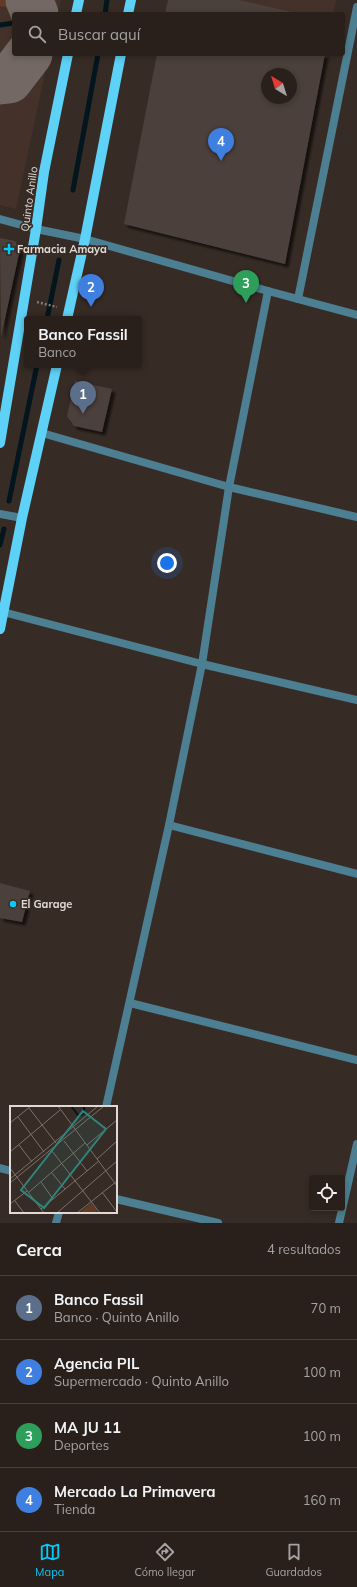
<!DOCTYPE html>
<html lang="es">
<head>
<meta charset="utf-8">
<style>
	body { margin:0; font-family:Mulish,sans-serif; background:#352d29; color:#f1f3f6 }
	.controls { position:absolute; right:12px; bottom:12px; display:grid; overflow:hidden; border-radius:4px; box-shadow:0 2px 6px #0003 }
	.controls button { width:36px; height:36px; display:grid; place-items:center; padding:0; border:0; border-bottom:1px solid #453e3b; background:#29201c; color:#f1f3f6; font:20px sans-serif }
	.compass { position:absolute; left:261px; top:68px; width:36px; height:36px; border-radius:50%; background:#29201c; box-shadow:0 2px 6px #0003; rotate:322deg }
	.you { position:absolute; left:167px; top:563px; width:14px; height:14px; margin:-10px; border:3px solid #fff; border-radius:50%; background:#1a73e8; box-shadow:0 0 0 6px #1a73e833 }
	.badge { display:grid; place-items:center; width:26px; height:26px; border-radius:50%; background:#05cbf9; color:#fff; font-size:13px; font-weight:700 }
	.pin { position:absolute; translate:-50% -33px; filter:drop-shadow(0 1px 2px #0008) }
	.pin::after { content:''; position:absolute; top:21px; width:14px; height:12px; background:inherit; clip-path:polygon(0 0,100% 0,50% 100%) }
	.popup { position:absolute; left:24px; top:316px; width:118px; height:52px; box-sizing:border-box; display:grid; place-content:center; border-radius:4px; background:#29201c; filter:drop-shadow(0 1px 3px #0005); font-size:13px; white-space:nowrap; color:#a5a3a3 }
	.popup b { font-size:15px; color:#f1f3f6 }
	.popup::after { content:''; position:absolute; left:50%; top:100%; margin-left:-8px; border:8px solid transparent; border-top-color:#29201c }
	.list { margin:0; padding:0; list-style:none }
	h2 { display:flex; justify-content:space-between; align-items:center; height:52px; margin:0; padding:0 16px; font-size:17px }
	h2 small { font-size:13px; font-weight:400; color:#a5a3a3 }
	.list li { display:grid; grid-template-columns:26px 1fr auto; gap:12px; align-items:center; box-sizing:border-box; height:64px; padding:0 16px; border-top:1px solid #453e3b }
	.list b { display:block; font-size:15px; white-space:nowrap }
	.list p { margin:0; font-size:13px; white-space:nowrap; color:#a5a3a3 }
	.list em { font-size:13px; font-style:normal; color:#a5a3a3 }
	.icon { flex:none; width:22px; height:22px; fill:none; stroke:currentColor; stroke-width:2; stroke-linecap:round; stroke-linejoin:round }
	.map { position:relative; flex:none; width:357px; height:1223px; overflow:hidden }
	.search { position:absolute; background:#29201c; box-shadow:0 2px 6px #0003; left:12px; right:12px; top:12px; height:44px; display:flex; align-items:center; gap:10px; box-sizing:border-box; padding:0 14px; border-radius:4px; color:#a5a3a3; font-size:15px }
	.sheet { height:308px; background:#29201c }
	nav { display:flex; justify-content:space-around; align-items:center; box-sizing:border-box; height:56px; border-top:1px solid #453e3b; background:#29201c; font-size:11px; color:#a5a3a3 }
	nav a { display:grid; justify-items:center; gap:2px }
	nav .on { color:#05cbf9 }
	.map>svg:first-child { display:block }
	.built { fill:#44322a }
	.green { fill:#633a25 }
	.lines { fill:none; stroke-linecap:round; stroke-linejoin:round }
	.stream { stroke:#03161d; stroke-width:5 }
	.taxiway { stroke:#746864; stroke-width:47 }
	.building { fill:#4c403a; fill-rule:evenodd; filter:url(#shadow) }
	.path { stroke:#847974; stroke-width:2.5; stroke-dasharray:2 2; stroke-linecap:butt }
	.street { stroke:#4c7f91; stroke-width:8 }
	.primary { stroke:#5ed1f6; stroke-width:10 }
	.poi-dot { fill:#05cbf9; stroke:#372b25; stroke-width:1.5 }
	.labels { text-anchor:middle; stroke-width:3.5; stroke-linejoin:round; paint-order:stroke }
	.street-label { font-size:11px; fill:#e1d9d5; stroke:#372b25 }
	.poi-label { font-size:11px; font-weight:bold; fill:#e1d9d5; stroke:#372b25; text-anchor:start }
	.inset-river { fill:none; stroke:#03161d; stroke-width:2 }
	.inset-road { fill:none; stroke:#7b716b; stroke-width:1 }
	.view { fill:#2e857d; fill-opacity:0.15; stroke:#2e857d; stroke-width:2 }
	.inset-edge { fill:none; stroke:#e1d9d5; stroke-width:2 }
</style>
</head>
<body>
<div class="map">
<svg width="357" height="1223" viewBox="0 0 357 1223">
	<defs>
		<filter id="shadow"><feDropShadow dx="3.5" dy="3.5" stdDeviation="1" flood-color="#0009"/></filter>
	</defs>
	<rect width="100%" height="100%" fill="#372b25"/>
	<!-- built -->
	<g class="built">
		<path d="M0,0H61L58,14H14V54H49L16,209L0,205Z"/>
		<path d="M168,0H336L333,14H165Z"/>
	</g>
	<!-- green -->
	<path class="green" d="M0,0H25L10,8L0,6Z"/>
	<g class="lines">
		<!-- stream -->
		<g class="stream">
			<path d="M105,14L107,0"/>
			<path d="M0,25L14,23"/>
			<path d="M73,190L98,54"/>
			<path d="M47,319L59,260"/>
			<path d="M9,501L37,365"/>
			<path d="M0,545L4,529"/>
		</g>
		<!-- taxiway -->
		<g class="taxiway">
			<path d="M29,0L35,14"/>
			<path d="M0,81L9,80L29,54"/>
		</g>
	</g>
	<!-- building -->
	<g class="building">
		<path d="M168,0H239L296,13L165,14Z"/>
		<path d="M157,54H325L285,264L124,224ZM267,74H291V98H267Z"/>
		<path d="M0,238L15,241L20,249L1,337Z"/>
		<path d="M75,381L112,389L102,432L74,426L67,416Z"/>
		<path d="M0,883L30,891L22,922L0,918Z"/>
	</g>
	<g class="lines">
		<!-- path -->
		<path class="path" d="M37,302L57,307"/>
		<!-- street -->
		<g class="street">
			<path d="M0,219L36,229L85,239L268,291L357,315"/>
			<path d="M298,299L357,7"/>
			<path d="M42,433L229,487L357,517"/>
			<path d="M0,514L22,518"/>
			<path d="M3,612L202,664L357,700"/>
			<path d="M169,825L357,874"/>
			<path d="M130,1003L357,1060"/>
			<path d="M106,1107L169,825L202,664L229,487L268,291"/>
			<path d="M0,1168L11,1171"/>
			<path d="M116,1199L218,1223"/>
			<path d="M56,1223L59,1212"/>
			<path d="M339,1223L357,1144"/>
		</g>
		<!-- primary -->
		<g class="primary">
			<path d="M76,14L79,0"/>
			<path d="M128,14L131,0"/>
			<path d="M67,319L85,239L121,54"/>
			<path d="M0,443L36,229L44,172L68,54"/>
			<path d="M0,629L22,518L57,365"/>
		</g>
	</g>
	<!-- markers -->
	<g class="poi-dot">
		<path d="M7 243h4v4h4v4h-4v4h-4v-4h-4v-4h4z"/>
		<circle cx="13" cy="904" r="4"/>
	</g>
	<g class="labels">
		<!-- street labels -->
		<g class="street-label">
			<text transform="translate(29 199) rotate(-82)" y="4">Quinto Anillo</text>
		</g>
		<!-- poi labels -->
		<g class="poi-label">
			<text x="17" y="253">Farmacia Amaya</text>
			<text x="21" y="908">El Garage</text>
		</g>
	</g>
	<!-- overview -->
	<g transform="translate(10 1106)">
		<rect width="107" height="107" fill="#372b25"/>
		<path d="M81,97L87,104L86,107H69Z" fill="#633a25"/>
		<path class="inset-river" d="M61,0L69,10L74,8V0"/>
		<path class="inset-road" d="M48,0L107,80M19,2L46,37M8,11L34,46M0,17L21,0M54,35L77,65M9,39L22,56M77,39L107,14M42,45L90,107M0,46L50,4M87,53L107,35M0,62L34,107M42,67L55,83M0,73L88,0M31,76L43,93M0,77L94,0M92,86L107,106M18,87L75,37M5,95L14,107M0,98L17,85M31,103L89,55M47,107L107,55M67,107L107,75"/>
		<path class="view" d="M73,5L96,23L34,102L11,84Z"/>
		<rect width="107" height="107" class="inset-edge"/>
	</g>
</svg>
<div class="controls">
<button><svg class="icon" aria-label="locate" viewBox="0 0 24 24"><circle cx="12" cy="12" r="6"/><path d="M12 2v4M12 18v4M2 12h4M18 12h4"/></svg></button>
</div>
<svg class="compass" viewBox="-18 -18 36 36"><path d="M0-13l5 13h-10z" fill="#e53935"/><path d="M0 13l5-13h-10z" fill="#a5a3a3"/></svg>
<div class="you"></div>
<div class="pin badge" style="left:83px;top:414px;background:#5c6f8a">1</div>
<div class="popup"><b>Banco Fassil</b>Banco</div>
<div class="pin badge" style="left:91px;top:307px;background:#3f7fe0">2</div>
<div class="pin badge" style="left:246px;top:303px;background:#2e9e5b">3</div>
<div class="pin badge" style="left:221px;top:161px;background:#3f7fe0">4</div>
<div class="search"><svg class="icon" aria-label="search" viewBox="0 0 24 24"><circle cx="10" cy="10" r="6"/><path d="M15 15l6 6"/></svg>Buscar aquí</div>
</div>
<section class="sheet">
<h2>Cerca<small>4 resultados</small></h2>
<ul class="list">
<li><span class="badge" style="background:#5c6f8a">1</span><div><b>Banco Fassil</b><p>Banco · Quinto Anillo</p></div><em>70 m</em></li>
<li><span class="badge" style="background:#3f7fe0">2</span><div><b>Agencia PIL</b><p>Supermercado · Quinto Anillo</p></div><em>100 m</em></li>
<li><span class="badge" style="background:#2e9e5b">3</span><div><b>MA JU 11</b><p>Deportes</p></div><em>100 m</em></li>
<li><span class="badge" style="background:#3f7fe0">4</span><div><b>Mercado La Primavera</b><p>Tienda</p></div><em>160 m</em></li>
</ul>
</section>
<nav>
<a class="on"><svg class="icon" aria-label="map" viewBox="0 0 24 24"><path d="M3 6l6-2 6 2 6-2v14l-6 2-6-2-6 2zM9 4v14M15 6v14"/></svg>Mapa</a>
<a><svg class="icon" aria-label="directions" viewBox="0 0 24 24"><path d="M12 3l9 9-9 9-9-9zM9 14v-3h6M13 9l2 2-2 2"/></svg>Cómo llegar</a>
<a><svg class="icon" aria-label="saved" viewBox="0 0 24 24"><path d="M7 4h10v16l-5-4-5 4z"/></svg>Guardados</a>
</nav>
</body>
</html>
